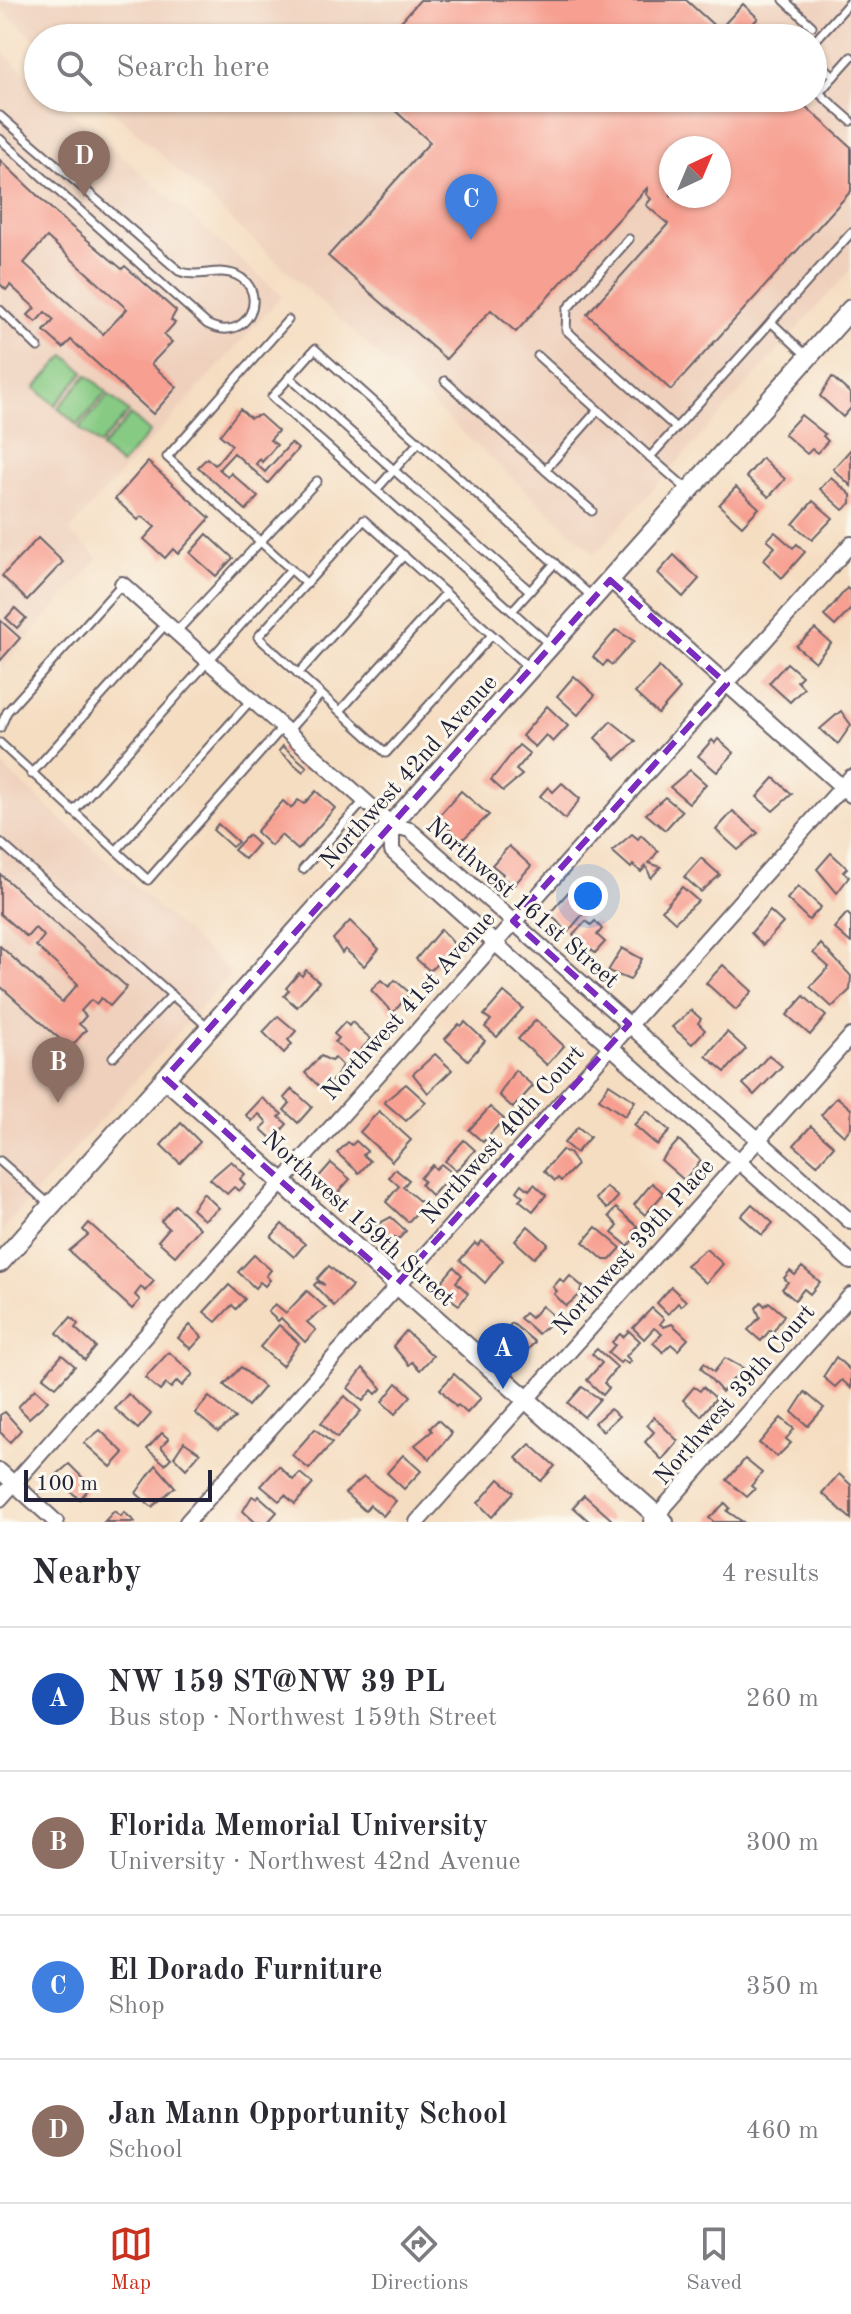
<!DOCTYPE html>
<html lang="en">
<head>
<meta charset="utf-8">
<style>
	body { margin:0; font-family:"Old Standard TT",serif; background:#f7f7f7; color:#2b2b33 }
	.compass { position:absolute; left:659px; top:136px; width:72px; height:72px; border-radius:50%; background:#fff; box-shadow:0 2px 6px #0004; rotate:44deg }
	.scale { position:absolute; left:24px; bottom:20px; width:188px; box-sizing:border-box; padding-left:8px; border:4px solid #22223b; border-top:0; font-size:22px; line-height:28px; white-space:nowrap; color:#22223b; -webkit-text-stroke:6px #fbf7ec; paint-order:stroke }
	.you { position:absolute; left:588px; top:896px; width:28px; height:28px; margin:-20px; border:6px solid #fff; border-radius:50%; background:#1a73e8; box-shadow:0 0 0 12px #1a73e833 }
	.badge { display:grid; place-items:center; width:52px; height:52px; border-radius:50%; background:#c8321e; color:#fff; font-size:26px; font-weight:700 }
	.pin { position:absolute; translate:-50% -66px; filter:drop-shadow(0 2px 4px #0008) }
	.pin::after { content:''; position:absolute; top:42px; width:28px; height:24px; background:inherit; clip-path:polygon(0 0,100% 0,50% 100%) }
	.list { margin:0; padding:0; list-style:none }
	h2 { display:flex; justify-content:space-between; align-items:center; height:104px; margin:0; padding:0 32px; font-size:34px }
	h2 small { font-size:26px; font-weight:400; color:#7c7c81 }
	.list li { display:grid; grid-template-columns:52px 1fr auto; gap:24px; align-items:center; box-sizing:border-box; height:144px; padding:0 32px; border-top:2px solid #e1e1e2 }
	.list b { display:block; font-size:30px; white-space:nowrap }
	.list p { margin:0; font-size:26px; white-space:nowrap; color:#7c7c81 }
	.list em { font-size:26px; font-style:normal; color:#7c7c81 }
	.icon { flex:none; width:44px; height:44px; fill:none; stroke:currentColor; stroke-width:2; stroke-linecap:round; stroke-linejoin:round }
	.map { position:relative; flex:none; width:851px; height:1522px; overflow:hidden }
	.search { position:absolute; background:#fff; box-shadow:0 2px 6px #0004; left:24px; right:24px; top:24px; height:88px; display:flex; align-items:center; gap:20px; box-sizing:border-box; padding:0 28px; border-radius:44px; color:#7c7c81; font-size:30px }
	.sheet { height:680px; background:#fff }
	nav { display:flex; justify-content:space-around; align-items:center; box-sizing:border-box; height:112px; border-top:2px solid #e1e1e2; background:#fff; font-size:22px; color:#7c7c81 }
	nav a { display:grid; justify-items:center; gap:4px }
	nav .on { color:#c8321e }
	.map>svg:first-child { display:block }
	.built { fill:#efd0bc; fill-rule:evenodd }
	.green { fill:#86ca83; stroke:#54765f; stroke-width:2 }
	.building { fill:#f79f90; fill-rule:evenodd }
	.lines { fill:none; stroke-linecap:round; stroke-linejoin:round }
	.service-casing { stroke:#6c636a; stroke-width:11 }
	.minor-casing { stroke:#6c636a; stroke-width:18 }
	.tertiary-casing { stroke:#6c636a; stroke-width:22 }
	.service { stroke:#fff; stroke-width:7 }
	.minor { stroke:#fff; stroke-width:14 }
	.tertiary { stroke:#fff; stroke-width:18 }
	.marked { fill:none; stroke:#7b2cbf; stroke-width:6; stroke-dasharray:16 10; stroke-linejoin:round }
	.labels { text-anchor:middle; stroke-width:6; stroke-linejoin:round; paint-order:stroke }
	.street-label { font-size:24px; fill:#22223b; stroke:#fbf7ec }
</style>
</head>
<body>
<div class="map">
<svg width="851" height="1522" viewBox="0 0 851 1522">
	<rect width="100%" height="100%" fill="#fbf7ec"/>
	<filter id="ink" filterUnits="userSpaceOnUse"><feTurbulence type="fractalNoise" baseFrequency=".0125" numOctaves="2"/><feDisplacementMap in="SourceGraphic" scale="16" xChannelSelector="R" yChannelSelector="G"/><feConvolveMatrix kernelMatrix="1 2 1 2 8 2 1 2 1" color-interpolation-filters="sRGB"/></filter>
	<filter id="wash" filterUnits="userSpaceOnUse"><feTurbulence type="fractalNoise" baseFrequency=".006" numOctaves="4" result="noise"/><feDisplacementMap in="SourceGraphic" scale="32" xChannelSelector="R" yChannelSelector="G"/><feGaussianBlur stdDeviation="1.8" result="paint"/><feColorMatrix in="noise" values="0 0 0 0 0 0 0 0 0 0 0 0 0 0 0 0 0 1.4 0 .05"/><feComposite in="paint" operator="in"/></filter>
	<g filter="url(#wash)">
		<rect width="100%" height="100%" fill="#f5ddc1"/>
		<!-- built -->
		<g class="built">
			<path d="M0,0H851V269L595,554L99,98H813V38H38V42L0,7ZM671,148H719V196H671Z"/>
			<path d="M0,50L38,84V98H55L282,296L69,531L98,558L0,670Z"/>
			<path d="M0,764L231,973L0,1233Z"/>
		</g>
		<!-- green -->
		<g class="green">
			<path d="M65,355L84,372L55,405L35,388Z"/>
			<path d="M87,375L107,392L77,425L58,408Z"/>
			<path d="M109,395L129,412L99,445L79,428Z"/>
			<path d="M131,415L150,432L121,465L101,448Z"/>
		</g>
		<g id="blocks">
			<!-- building -->
			<g class="building">
				<path d="M420,0H686L719,30L743,4L758,18L740,38H386Z"/>
				<path d="M381,98H796L851,147V191L671,390L587,314L668,224L646,205L651,199L646,194L648,187L516,332L491,310L446,359L328,256L430,142ZM671,148H719V196H671Z"/>
				<path d="M0,160L60,217L122,269L125,266L176,311L171,320L175,323L164,335L172,342L151,364L177,387L153,414L71,340L63,348L44,331L54,320L45,312L36,322L28,315L35,308L10,285L6,290L0,284ZM47,237L127,309L103,334L24,263Z"/>
				<path d="M832,377L851,394V408L843,417L820,396Z"/>
				<path d="M240,409L250,418L260,415L278,431L270,440L277,445L262,462L260,459L256,464L265,472L291,443L298,449L268,483L234,453L219,469L228,477L231,473L258,497L246,510L198,467L207,458L215,465L232,445L220,435Z"/>
				<path d="M801,415L825,434L823,436L828,441L817,453L812,449L807,454L784,434Z"/>
				<path d="M851,449V486L833,469Z"/>
				<path d="M762,458L785,479L769,497L746,477Z"/>
				<path d="M148,462L210,518L178,554L173,549L165,558L144,539L155,527L142,516L138,520L115,499Z"/>
				<path d="M831,477L851,495V503L843,510L820,489Z"/>
				<path d="M736,487L759,508L742,526L719,505Z"/>
				<path d="M813,501L833,518L812,540L793,524Z"/>
				<path d="M775,532L793,548L797,544L805,552L782,578L763,560L775,547L767,540Z"/>
				<path d="M207,534L233,558L216,576L190,553Z"/>
				<path d="M38,538L63,562L27,600L2,576Z"/>
				<path d="M674,555L699,579L683,597L658,573Z"/>
				<path d="M847,588L851,592V609L835,626L824,616Z"/>
				<path d="M15,608L26,618L17,628L6,618Z"/>
				<path d="M0,620L20,638L0,661Z"/>
				<path d="M815,629L831,643L815,662L796,646Z"/>
				<path d="M616,630L634,641L612,665L607,661L603,666L593,657Z"/>
				<path d="M787,663L802,676L797,681L804,688L790,702L769,683Z"/>
				<path d="M659,667L680,689L658,714L635,693Z"/>
				<path d="M574,676L595,695L578,715L557,696Z"/>
				<path d="M547,706L568,726L553,742L546,735L535,747L522,736Z"/>
				<path d="M841,711L851,725L838,744L820,729Z"/>
				<path d="M611,721L636,741L616,759L595,738Z"/>
				<path d="M718,739L734,753L717,772L698,756L712,740L715,743Z"/>
				<path d="M519,745L530,754L516,770L522,775L503,791L491,780Z"/>
				<path d="M283,746L307,767L303,772L279,751Z"/>
				<path d="M690,770L706,784L689,803L670,787Z"/>
				<path d="M774,778L792,794L773,811L757,797Z"/>
				<path d="M562,783L580,799L565,819L540,796L548,787L553,792Z"/>
				<path d="M316,791L335,808L298,850L281,835L271,846L256,832L283,801L291,808L298,800L304,804Z"/>
				<path d="M461,791L489,815L462,840L437,818Z"/>
				<path d="M665,797L682,811L665,830L646,814Z"/>
				<path d="M733,811L758,833L738,850L716,830Z"/>
				<path d="M218,824L238,842L232,847L213,830Z"/>
				<path d="M632,834L638,839L641,835L658,851L649,863L661,867L651,878L646,866L641,872L633,865L631,868L612,851Z"/>
				<path d="M248,835L258,844L245,859L234,850Z"/>
				<path d="M509,846L531,866L514,885L501,877L503,874L492,865Z"/>
				<path d="M831,853L847,868L843,872L849,877L837,893L817,869Z"/>
				<path d="M701,858L720,875L701,892L684,877Z"/>
				<path d="M0,874L127,987L110,1006L101,998L96,1004L91,1000L81,1011L86,1016L79,1024L86,1030L70,1048L0,986V946L62,1002L78,984L36,946L44,936L35,928L27,937L0,914Z"/>
				<path d="M798,886L821,907L809,920L787,899Z"/>
				<path d="M682,887L698,901L675,922L662,910Z"/>
				<path d="M570,890L589,907L567,933L550,913Z"/>
				<path d="M770,911L783,923L763,945L751,933Z"/>
				<path d="M847,913L851,917V943L834,928Z"/>
				<path d="M350,921L379,949L364,966L345,949L342,953L333,939Z"/>
				<path d="M586,921L591,925L595,921L602,929L597,935L605,942L595,953L588,947L585,950L573,935Z"/>
				<path d="M441,929L455,945L430,971L416,959Z"/>
				<path d="M821,944L851,976L850,990L832,1007L810,987L829,967L813,953Z"/>
				<path d="M622,948L642,959L630,980L608,971Z"/>
				<path d="M723,965L752,991L736,1010L706,983Z"/>
				<path d="M306,970L319,982L297,1007L284,996L289,990L286,988L299,973L302,976Z"/>
				<path d="M381,980L389,987L395,980L410,993L393,1013L371,990Z"/>
				<path d="M504,992L523,1008L497,1037L485,1027L491,1020L484,1015Z"/>
				<path d="M804,996L826,1016L810,1035L787,1015Z"/>
				<path d="M691,1010L701,1019L698,1023L705,1030L692,1044L672,1027Z"/>
				<path d="M278,1016L296,1031L288,1040L292,1044L284,1053L263,1032Z"/>
				<path d="M536,1020L564,1046L547,1065L518,1039Z"/>
				<path d="M345,1022L349,1026L352,1022L371,1039L357,1054L354,1052L351,1056L335,1042L339,1038L334,1034Z"/>
				<path d="M465,1022L485,1041L468,1060L445,1039L459,1024L461,1026Z"/>
				<path d="M727,1032L746,1049L725,1072L706,1056Z"/>
				<path d="M435,1054L452,1070L428,1093L413,1074Z"/>
				<path d="M769,1055L782,1066L754,1095L743,1084Z"/>
				<path d="M321,1056L331,1061L335,1058L342,1065L337,1076L322,1089L305,1073Z"/>
				<path d="M515,1070L533,1086L513,1108L499,1095Z"/>
				<path d="M406,1084L426,1102L406,1121L384,1102Z"/>
				<path d="M609,1084L635,1101L625,1116L599,1099Z"/>
				<path d="M292,1089L312,1107L298,1123L284,1110L290,1103L284,1098Z"/>
				<path d="M837,1097L851,1109V1127L844,1136L821,1115Z"/>
				<path d="M262,1098L282,1114L279,1117L287,1124L273,1140L261,1129L267,1123L264,1119L259,1114L252,1121L246,1115Z"/>
				<path d="M490,1107L504,1119L483,1142L469,1130Z"/>
				<path d="M379,1111L411,1140L392,1161L360,1132Z"/>
				<path d="M647,1111L670,1131L657,1145L634,1125Z"/>
				<path d="M181,1123L200,1142L180,1163L161,1145Z"/>
				<path d="M811,1126L834,1146L817,1165L794,1145Z"/>
				<path d="M578,1127L590,1137L576,1153L564,1143Z"/>
				<path d="M464,1140L475,1150L456,1171L445,1161Z"/>
				<path d="M679,1140L701,1161L684,1180L661,1160Z"/>
				<path d="M356,1141L367,1151L363,1155L370,1161L359,1173L337,1153L348,1142L352,1145Z"/>
				<path d="M562,1150L569,1153L577,1165L561,1181L558,1178L555,1181L544,1171Z"/>
				<path d="M231,1161L245,1174L240,1179L245,1185L239,1191L234,1187L227,1194L210,1179Z"/>
				<path d="M331,1163L350,1179L335,1196L316,1180Z"/>
				<path d="M441,1164L452,1173L432,1196L421,1185L424,1181L420,1178L432,1165L436,1169Z"/>
				<path d="M395,1169L409,1180L403,1187L424,1205L408,1222L386,1202L399,1186L389,1177Z"/>
				<path d="M652,1183L664,1193L645,1215L634,1205Z"/>
				<path d="M522,1184L529,1190L534,1184L546,1195L533,1211L519,1200L523,1196L517,1191Z"/>
				<path d="M606,1187L618,1197L607,1209L596,1199Z"/>
				<path d="M203,1193L219,1208L204,1220L192,1209Z"/>
				<path d="M752,1204L773,1223L762,1235L741,1216Z"/>
				<path d="M175,1205L200,1228L175,1256L158,1241L169,1228L161,1221Z"/>
				<path d="M616,1208L638,1227L634,1231L638,1234L628,1246L612,1233L618,1226L609,1216Z"/>
				<path d="M391,1217L406,1231L398,1240L394,1237L389,1243L377,1232L380,1229L376,1225Z"/>
				<path d="M89,1223L154,1281L145,1291L141,1287L135,1295L140,1300L132,1309L69,1251L88,1235L83,1230Z"/>
				<path d="M282,1224L305,1244L294,1257L271,1237Z"/>
				<path d="M528,1226L548,1244L534,1258L515,1241Z"/>
				<path d="M596,1227L621,1248L610,1260H604L583,1242Z"/>
				<path d="M482,1241L503,1260L485,1283L460,1260L475,1243L478,1246Z"/>
				<path d="M706,1249L723,1264L706,1283L686,1265Z"/>
				<path d="M254,1255L271,1270L266,1276L270,1280L265,1286L260,1282L255,1288L238,1272Z"/>
				<path d="M329,1266L352,1286L334,1306L314,1285L317,1282L325,1285L317,1279Z"/>
				<path d="M454,1267L462,1275L456,1282L468,1293L459,1305L436,1288Z"/>
				<path d="M802,1267L820,1282L810,1294L804,1289L795,1300L782,1289L788,1282L784,1278L790,1271L795,1275Z"/>
				<path d="M570,1276L583,1287L580,1291L582,1293L566,1306L554,1294L557,1291L553,1287L560,1279L564,1283Z"/>
				<path d="M229,1285L245,1299L236,1309L232,1305L216,1322L204,1312Z"/>
				<path d="M671,1287L686,1301L681,1306L678,1303L668,1314L657,1303Z"/>
				<path d="M307,1291L326,1308L307,1322L316,1330L305,1342L281,1318L278,1321L268,1312L275,1304L286,1313Z"/>
				<path d="M761,1302L765,1306L769,1302L784,1315L773,1332L770,1330L761,1341L748,1330L760,1317L756,1308Z"/>
				<path d="M542,1306L556,1318L538,1334L520,1318L525,1313L531,1318Z"/>
				<path d="M652,1308L664,1319L660,1324L664,1327L672,1324L688,1339L678,1350L671,1344L663,1352L653,1343L662,1334L654,1328L644,1339L633,1328Z"/>
				<path d="M71,1317L78,1324L75,1328L96,1347L85,1360L57,1333Z"/>
				<path d="M512,1323L535,1342L524,1354L501,1335Z"/>
				<path d="M190,1325L202,1337L191,1349L178,1338Z"/>
				<path d="M279,1325L299,1343L282,1366L260,1347Z"/>
				<path d="M406,1331L433,1356L420,1370L412,1362L409,1365L393,1346Z"/>
				<path d="M629,1331L640,1341L626,1356L631,1361L628,1364L623,1360L620,1363L608,1353L615,1345L612,1342L620,1334L623,1337Z"/>
				<path d="M597,1349L617,1367L604,1383L609,1388L603,1395L587,1380L602,1363L592,1354Z"/>
				<path d="M169,1352L193,1374L182,1386L177,1381L171,1388L166,1384L160,1391L145,1378Z"/>
				<path d="M62,1355L75,1366L56,1387L43,1377Z"/>
				<path d="M836,1357L851,1371V1388L842,1380L835,1387L823,1377Z"/>
				<path d="M725,1358L743,1368L722,1392L701,1368L704,1363L714,1372Z"/>
				<path d="M241,1367L264,1387L248,1406L224,1385Z"/>
				<path d="M363,1368L382,1388L376,1394L372,1390L363,1401L348,1388Z"/>
				<path d="M454,1374L481,1398L467,1413L458,1405L456,1407L440,1389Z"/>
				<path d="M397,1383L411,1396L395,1414L382,1402Z"/>
				<path d="M582,1387L600,1399L584,1417L568,1403Z"/>
				<path d="M694,1387L700,1391L703,1387L716,1398L701,1416L683,1400Z"/>
				<path d="M35,1389L48,1401L29,1418L18,1407Z"/>
				<path d="M805,1392L824,1408L808,1426L792,1412Z"/>
				<path d="M128,1394L151,1414L138,1429L115,1409Z"/>
				<path d="M345,1396L361,1411L337,1438L321,1423Z"/>
				<path d="M209,1397L235,1418L218,1432L195,1413Z"/>
				<path d="M610,1409L619,1416L603,1431L594,1423Z"/>
				<path d="M5,1412L21,1430L10,1442L0,1432V1415Z"/>
				<path d="M654,1417L678,1441L662,1460L645,1442L654,1432L647,1425Z"/>
				<path d="M781,1418L794,1429L786,1439L791,1443L777,1457L759,1443Z"/>
				<path d="M438,1420L452,1433L430,1459L415,1445L432,1431L430,1428Z"/>
				<path d="M315,1429L332,1443L309,1469L292,1455Z"/>
				<path d="M100,1430L124,1453L111,1467L84,1443Z"/>
				<path d="M162,1433L169,1439L161,1447L171,1458L165,1464L147,1449Z"/>
				<path d="M184,1442L200,1453L186,1469L174,1457Z"/>
				<path d="M530,1444L555,1466L541,1481L516,1458Z"/>
				<path d="M403,1455L421,1471L404,1489L387,1473Z"/>
				<path d="M745,1459L762,1473L751,1486L755,1489L747,1497L727,1480Z"/>
				<path d="M69,1464L91,1486L80,1499L53,1478Z"/>
				<path d="M156,1465L175,1487L152,1507L136,1493Z"/>
				<path d="M279,1466L293,1480L300,1473L313,1484L295,1504L285,1495L279,1501L261,1486Z"/>
				<path d="M839,1474L851,1485V1519L822,1493Z"/>
				<path d="M364,1477L396,1501L383,1516L370,1505L365,1511L345,1493Z"/>
				<path d="M499,1479L514,1492L492,1517L478,1503Z"/>
				<path d="M584,1495L611,1519L608,1522H590L573,1507Z"/>
				<path d="M252,1496L257,1499L259,1496L277,1512L268,1522H255L243,1511Z"/>
				<path d="M725,1503L730,1508L727,1511L743,1522H714L709,1518Z"/>
				<path d="M114,1511L121,1516L124,1512L135,1522H104Z"/>
			</g>
		</g>
	</g>
	<g filter="url(#ink)">
		<use href="#blocks" fill-opacity="0" stroke="#6c636a" stroke-width="2"/>
		<g class="lines">
			<!-- service casing -->
			<g class="service-casing">
				<g id="service">
					<path d="M784,0L812,26"/>
					<path d="M813,43L851,1"/>
					<path d="M813,57L834,76L851,57"/>
					<path d="M834,76L819,93L851,121"/>
					<path d="M0,116L179,271C197,279 218,267 236,275C271,291 248,346 207,324L0,139"/>
					<path d="M629,239L567,309L566,330L676,428"/>
					<path d="M0,310L38,347"/>
					<path d="M288,320L167,457L307,584"/>
					<path d="M771,322L807,356"/>
					<path d="M538,356L650,457L851,233"/>
					<path d="M289,377L530,591"/>
					<path d="M445,381L545,470"/>
					<path d="M650,457L688,490"/>
					<path d="M376,490L419,442"/>
					<path d="M592,511L545,470L598,410"/>
					<path d="M512,611L555,563"/>
					<path d="M176,632L317,481"/>
					<path d="M492,635L386,753L258,637L364,520L528,667"/>
					<path d="M550,645L272,397L315,349L591,596"/>
					<path d="M298,674L404,555"/>
					<path d="M340,711L446,593"/>
					<path d="M0,728L7,712L122,584"/>
					<path d="M288,731L321,694"/>
					<path d="M0,743L148,880L283,727"/>
					<path d="M31,774L167,623"/>
					<path d="M73,812L291,569"/>
					<path d="M0,842L208,1027"/>
					<path d="M116,851L252,699"/>
					<path d="M303,869L365,800"/>
					<path d="M113,1057L172,995"/>
					<path d="M0,1161L50,1205"/>
				</g>
			</g>
			<!-- minor casing -->
			<g class="minor-casing">
				<g id="minor">
					<path d="M610,580L851,795"/>
					<path d="M122,584L392,825L410,830L851,1222"/>
					<path d="M392,825V851L851,1262"/>
					<path d="M0,1471L56,1522"/>
					<path d="M0,1499L851,544"/>
					<path d="M187,1522L851,777"/>
					<path d="M417,1522L851,1036"/>
					<path d="M651,1522L851,1295"/>
				</g>
			</g>
			<!-- tertiary casing -->
			<g class="tertiary-casing">
				<g id="tertiary">
					<path d="M165,1078L664,1522"/>
					<path d="M0,1263L851,309"/>
				</g>
			</g>
			<!-- service -->
			<use href="#service" class="service"/>
			<!-- minor -->
			<use href="#minor" class="minor"/>
			<!-- tertiary -->
			<use href="#tertiary" class="tertiary"/>
		</g>
	</g>
	<!-- marked area -->
	<path class="marked" d="M610,580L727,684L513,921L629,1024L397,1284L165,1078Z"/>
	<g class="labels">
		<!-- street labels -->
		<g class="street-label">
			<text transform="translate(408 771) rotate(-48)" y="8">Northwest 42nd Avenue</text>
			<text transform="translate(523 902) rotate(41)" y="8">Northwest 161st Street</text>
			<text transform="translate(408 1005) rotate(-48)" y="8">Northwest 41st Avenue</text>
			<text transform="translate(502 1134) rotate(-48)" y="8">Northwest 40th Court</text>
			<text transform="translate(359 1218) rotate(42)" y="8">Northwest 159th Street</text>
			<text transform="translate(633 1246) rotate(-48)" y="8">Northwest 39th Place</text>
			<text transform="translate(734 1394) rotate(-49)" y="8">Northwest 39th Court</text>
		</g>
	</g>
</svg>
<svg class="compass" viewBox="-18 -18 36 36"><path d="M0-13l5 13h-10z" fill="#e53935"/><path d="M0 13l5-13h-10z" fill="#7c7c81"/></svg>
<div class="scale">100 m</div>
<div class="you"></div>
<div class="pin badge" style="left:503px;top:1389px;background:#1a4fb4">A</div>
<div class="pin badge" style="left:58px;top:1103px;background:#8d6e63">B</div>
<div class="pin badge" style="left:471px;top:240px;background:#3f7fe0">C</div>
<div class="pin badge" style="left:84px;top:197px;background:#8d6e63">D</div>
<div class="search"><svg class="icon" aria-label="search" viewBox="0 0 24 24"><circle cx="10" cy="10" r="6"/><path d="M15 15l6 6"/></svg>Search here</div>
</div>
<section class="sheet">
<h2>Nearby<small>4 results</small></h2>
<ul class="list">
<li><span class="badge" style="background:#1a4fb4">A</span><div><b>NW 159 ST@NW 39 PL</b><p>Bus stop · Northwest 159th Street</p></div><em>260 m</em></li>
<li><span class="badge" style="background:#8d6e63">B</span><div><b>Florida Memorial University</b><p>University · Northwest 42nd Avenue</p></div><em>300 m</em></li>
<li><span class="badge" style="background:#3f7fe0">C</span><div><b>El Dorado Furniture</b><p>Shop</p></div><em>350 m</em></li>
<li><span class="badge" style="background:#8d6e63">D</span><div><b>Jan Mann Opportunity School</b><p>School</p></div><em>460 m</em></li>
</ul>
</section>
<nav>
<a class="on"><svg class="icon" aria-label="map" viewBox="0 0 24 24"><path d="M3 6l6-2 6 2 6-2v14l-6 2-6-2-6 2zM9 4v14M15 6v14"/></svg>Map</a>
<a><svg class="icon" aria-label="directions" viewBox="0 0 24 24"><path d="M12 3l9 9-9 9-9-9zM9 14v-3h6M13 9l2 2-2 2"/></svg>Directions</a>
<a><svg class="icon" aria-label="saved" viewBox="0 0 24 24"><path d="M7 4h10v16l-5-4-5 4z"/></svg>Saved</a>
</nav>
</body>
</html>
